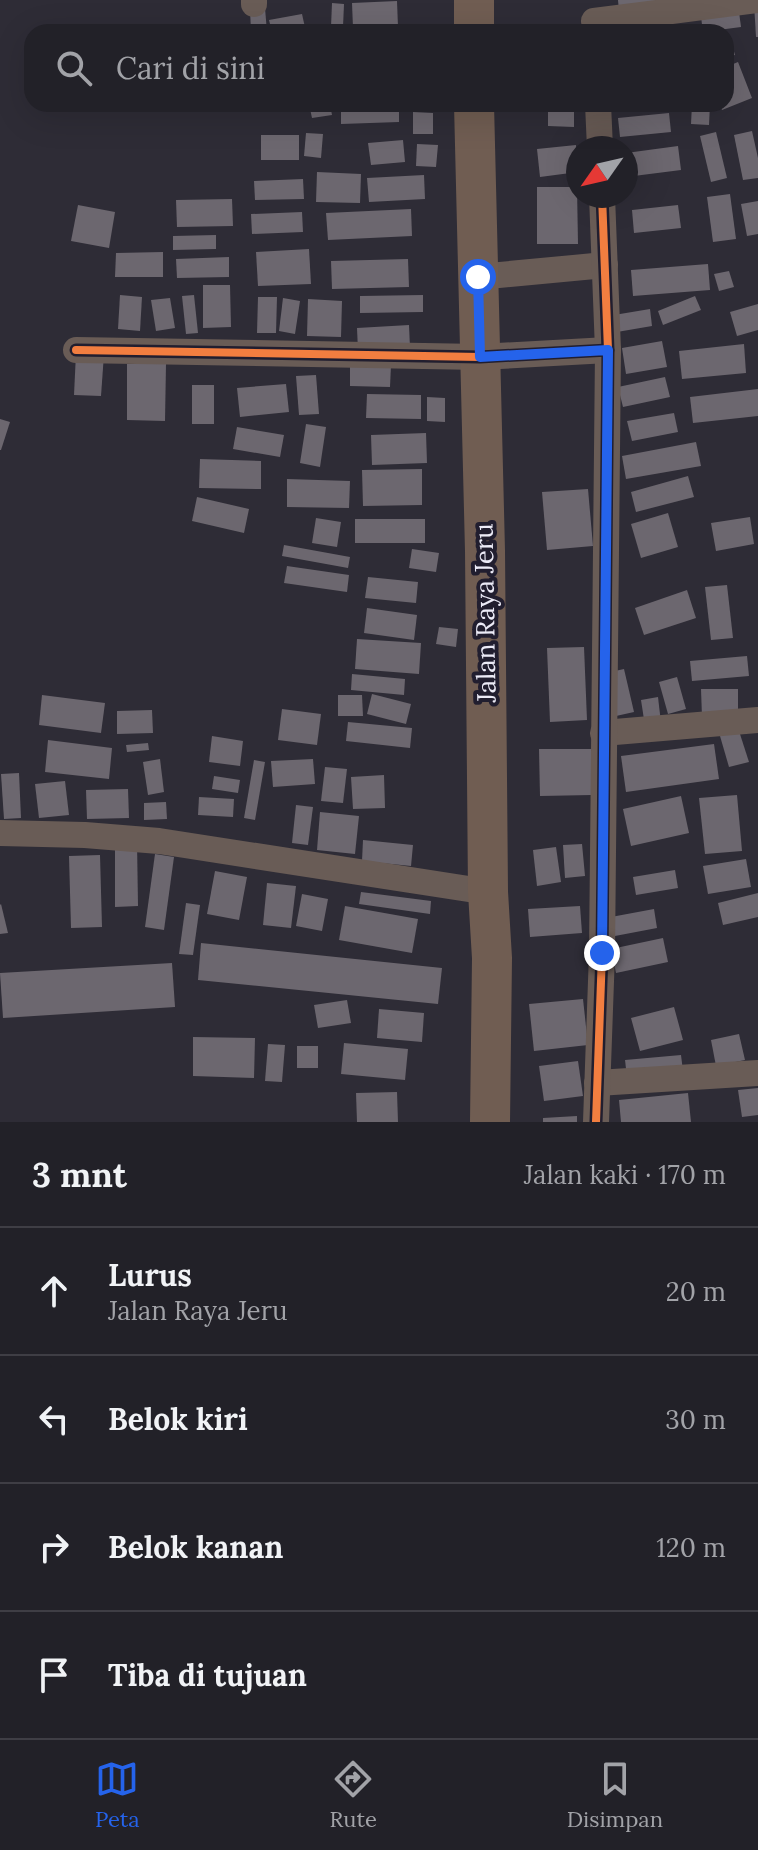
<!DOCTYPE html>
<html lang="id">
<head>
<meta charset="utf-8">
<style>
	body { margin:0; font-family:Lora,serif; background:#2a2930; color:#f1f3f6 }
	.compass { position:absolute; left:566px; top:136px; width:72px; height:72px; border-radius:50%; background:#222128; box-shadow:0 8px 32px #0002; rotate:236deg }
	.stop { position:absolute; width:24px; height:24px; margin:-18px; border:6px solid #2563eb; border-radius:50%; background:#fff }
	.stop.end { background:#2563eb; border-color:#fff; box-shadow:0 2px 8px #0008 }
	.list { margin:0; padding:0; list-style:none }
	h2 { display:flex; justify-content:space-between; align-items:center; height:104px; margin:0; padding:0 32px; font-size:34px }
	h2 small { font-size:26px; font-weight:400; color:#a2a3a8 }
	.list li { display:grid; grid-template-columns:52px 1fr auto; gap:24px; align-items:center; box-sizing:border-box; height:128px; padding:0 32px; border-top:2px solid #3f3e45 }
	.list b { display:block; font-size:30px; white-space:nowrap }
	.list p { margin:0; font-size:26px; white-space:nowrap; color:#a2a3a8 }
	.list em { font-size:26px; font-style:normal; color:#a2a3a8 }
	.icon { flex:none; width:44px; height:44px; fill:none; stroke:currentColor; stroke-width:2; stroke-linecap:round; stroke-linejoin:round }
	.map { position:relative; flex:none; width:758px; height:1122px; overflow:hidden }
	.search { position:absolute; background:#222128; box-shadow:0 8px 32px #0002; left:24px; right:24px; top:24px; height:88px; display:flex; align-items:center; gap:20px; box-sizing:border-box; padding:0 28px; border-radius:24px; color:#a2a3a8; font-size:30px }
	.sheet { height:616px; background:#222128 }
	nav { display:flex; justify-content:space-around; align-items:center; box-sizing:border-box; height:112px; border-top:2px solid #3f3e45; background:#222128; font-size:22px; color:#a2a3a8 }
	nav a { display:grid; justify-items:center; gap:4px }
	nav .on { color:#2563eb }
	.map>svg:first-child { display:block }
	.building { fill:#6c676f }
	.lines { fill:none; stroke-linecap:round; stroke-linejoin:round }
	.street { stroke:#695c56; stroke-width:26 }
	.primary { stroke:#705d52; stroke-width:40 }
	.cycleway-casing { stroke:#211e2f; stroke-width:13 }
	.cycleway { stroke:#f27e40; stroke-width:8 }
	.route { stroke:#2563eb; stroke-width:10 }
	.labels { text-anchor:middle; stroke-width:8; stroke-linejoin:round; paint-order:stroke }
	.street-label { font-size:26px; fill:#ecebf7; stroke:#211e2f }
</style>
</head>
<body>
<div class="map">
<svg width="758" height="1122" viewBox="0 0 758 1122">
	<rect width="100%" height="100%" fill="#2e2c36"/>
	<!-- building -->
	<g class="building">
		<path d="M618,0H671L619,11Z"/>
		<path d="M397,1L398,27L353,28L352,3Z"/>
		<path d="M332,3L344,4L343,27H331Z"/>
		<path d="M754,3H758V37H756Z"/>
		<path d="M738,4L741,27L703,32L700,9Z"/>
		<path d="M265,8L267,32H251L250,9Z"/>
		<path d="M302,14L306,32H272L269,20Z"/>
		<path d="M552,25L578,26L577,32H551Z"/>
		<path d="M731,41L735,55L726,57V42Z"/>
		<path d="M738,62L752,98L722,110L720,104H726V67Z"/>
		<path d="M309,104H330L332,115L312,118Z"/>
		<path d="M341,104H399V122L341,124Z"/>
		<path d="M548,104H574V127L548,126Z"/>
		<path d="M692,104H710L709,125L691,124Z"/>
		<path d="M413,112L433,113V134H413Z"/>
		<path d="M669,113L671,132L620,137L618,118Z"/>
		<path d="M752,131L758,158V178L743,180L734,135Z"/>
		<path d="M716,132L727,178L711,182L700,136Z"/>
		<path d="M306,133L323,134L321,158L304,156Z"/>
		<rect x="261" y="135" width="38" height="25"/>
		<path d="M403,140L405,162L371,165L368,143Z"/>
		<path d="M417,144L438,145L436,167L416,166Z"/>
		<path d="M576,145L578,172L540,177L537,149Z"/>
		<path d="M678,146L681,170L626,177V153Z"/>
		<path d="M317,172L361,174L360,203L316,202Z"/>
		<path d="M424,175L425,199L369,202L367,178Z"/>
		<path d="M303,179L304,199L255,200L254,181Z"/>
		<path d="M537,187H577L578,244H537Z"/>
		<path d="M730,194L736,239L713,242L707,197Z"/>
		<path d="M232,199L233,226L177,227L176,200Z"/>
		<path d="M758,201V234L747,236L741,204Z"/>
		<path d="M78,205L115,212L109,248L71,241Z"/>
		<path d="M678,205L681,228L634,233L632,210Z"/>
		<path d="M411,209L412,236L328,240L326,213Z"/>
		<path d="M302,212L303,232L252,234L251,214Z"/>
		<path d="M216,235V249L173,250V236Z"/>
		<path d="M309,249L311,284L258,286L256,252Z"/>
		<path d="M163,252V277H115L116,253Z"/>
		<path d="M229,257V277L177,278L176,259Z"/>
		<path d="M408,259L409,287L332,289L331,261Z"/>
		<path d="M708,264L710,290L633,296L631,270Z"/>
		<path d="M729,271L734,287L719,291L714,274Z"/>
		<path d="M203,285H230L231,327L203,328Z"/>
		<path d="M120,295L142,297L140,331L118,329Z"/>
		<path d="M194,295L198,333L186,334L182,296Z"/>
		<path d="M423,295V312L360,313V296Z"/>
		<path d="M695,296L701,310L663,325L658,311Z"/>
		<path d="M258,297H277L276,333H257Z"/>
		<path d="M170,298L175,328L156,331L151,300Z"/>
		<path d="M283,298L300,301L295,334L279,331Z"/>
		<path d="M308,299L342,301L341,337L307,336Z"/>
		<path d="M758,304V330L737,336L730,312Z"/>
		<path d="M650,309L652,326L617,332L614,315Z"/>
		<path d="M409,325L410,348L358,351L357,328Z"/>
		<path d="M662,341L667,367L626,374L622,348Z"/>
		<path d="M744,344L746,373L682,379L679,351Z"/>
		<path d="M76,353L104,354L101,396L74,395Z"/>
		<path d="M127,364H166L165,421L127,420Z"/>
		<path d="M350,364L391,365L390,387L350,386Z"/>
		<path d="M316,375L319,414L299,415L296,376Z"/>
		<path d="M665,377L670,397L623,407L618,387Z"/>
		<path d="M286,384L289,412L240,417L237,388Z"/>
		<rect x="192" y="385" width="22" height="39"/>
		<path d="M758,389V416L693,423L690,397Z"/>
		<path d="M367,394L421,395V419L366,418Z"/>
		<path d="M427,397L445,398V422L427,421Z"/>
		<path d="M674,413L678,432L632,441L627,421Z"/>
		<path d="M0,419L10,422L1,450H0Z"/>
		<path d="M306,424L326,427L320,467L300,463Z"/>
		<path d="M237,427L284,435L280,457L233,449Z"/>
		<path d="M426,433L427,463L372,465L371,435Z"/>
		<path d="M696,442L701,466L626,479L622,456Z"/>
		<path d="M200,459L261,461V489L199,488Z"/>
		<path d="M422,469V505L363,506L362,470Z"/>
		<path d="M688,476L694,497L636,512L631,492Z"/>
		<path d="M287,479L350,481L349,508L287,507Z"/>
		<path d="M588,489L593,546L547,550L542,492Z"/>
		<path d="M197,497L249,509L244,533L192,521Z"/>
		<path d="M668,513L678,547L641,558L631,524Z"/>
		<path d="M750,517L754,544L716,551L711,523Z"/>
		<path d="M316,518L341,522L337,547L312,543Z"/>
		<rect x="355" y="519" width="70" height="24"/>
		<path d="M284,545L350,557L348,568L282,556Z"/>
		<path d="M412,549L439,553L436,572L409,568Z"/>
		<path d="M287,566L349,575L347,592L284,583Z"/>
		<path d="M368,577L418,582L416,603L365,598Z"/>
		<path d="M727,585L733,638L711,640L705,587Z"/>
		<path d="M687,590L696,618L644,635L635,608Z"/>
		<path d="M367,608L417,615L414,640L364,633Z"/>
		<path d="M439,627L458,629L456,647L436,644Z"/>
		<path d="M357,639L421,643L419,674L355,669Z"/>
		<path d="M584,647L587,720L550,722L547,648Z"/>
		<path d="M747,656L749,676L692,681L690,661Z"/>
		<path d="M624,669L634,712L616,716L606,673Z"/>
		<path d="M352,674L405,679L404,695L351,690Z"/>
		<path d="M677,677L686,709L668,714L659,682Z"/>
		<path d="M701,689H738V717H702Z"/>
		<path d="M372,694L411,704L406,724L367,714Z"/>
		<path d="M42,695L105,703L101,733L39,725Z"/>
		<path d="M338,695H362L363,716H338Z"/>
		<path d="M658,697L661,723L645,726L641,700Z"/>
		<path d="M282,709L321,714L317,745L278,740Z"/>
		<path d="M152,710L153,733L117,734V711Z"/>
		<path d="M348,722L412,728L410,748L346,741Z"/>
		<path d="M739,731L749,762L729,767L720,736Z"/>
		<path d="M212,736L243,741L240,766L209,762Z"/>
		<path d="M48,740L112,748L109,779L45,772Z"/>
		<path d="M148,743L149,750L127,752L126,745Z"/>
		<path d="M714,744L719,779L626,792L621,756Z"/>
		<path d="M539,749H591L592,795L540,796Z"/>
		<path d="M160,759L164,792L148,795L143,762Z"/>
		<path d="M313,759L315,784L273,787L271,761Z"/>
		<path d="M254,760L265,762L255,820L244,818Z"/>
		<path d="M325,767L347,769L343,803L321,801Z"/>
		<path d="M19,773L21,818L4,819L1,774Z"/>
		<path d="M384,775L385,808L353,809L351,777Z"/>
		<path d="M214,776L240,780L238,793L212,789Z"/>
		<path d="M65,781L69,815L39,818L35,784Z"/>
		<path d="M128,789L129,818L87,819L86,790Z"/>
		<path d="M737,795L742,851L705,854L699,798Z"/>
		<path d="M681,796L689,833L631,846L623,809Z"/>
		<path d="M199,797L234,799L233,817L198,815Z"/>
		<path d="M166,802L167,819L144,820V803Z"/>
		<path d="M296,805L313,807L308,845L292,843Z"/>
		<path d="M320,812L359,816L355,854L317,850Z"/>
		<path d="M363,840L413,845L411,866L362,861Z"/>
		<path d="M115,841H137L138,906L115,907Z"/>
		<path d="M582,844L585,876L565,878L563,845Z"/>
		<path d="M556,847L561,882L537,886L533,850Z"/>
		<path d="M155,854L174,857L164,930L145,927Z"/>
		<path d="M100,855L102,927L71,928L69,856Z"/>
		<path d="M746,859L751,887L708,894L703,866Z"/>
		<path d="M675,870L678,888L636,895L633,877Z"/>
		<path d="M215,871L247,877L239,920L207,914Z"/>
		<path d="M267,883L296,886L291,928L263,925Z"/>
		<path d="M361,892L431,901L430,914L359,904Z"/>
		<path d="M758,893V917L723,925L718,903Z"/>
		<path d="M302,894L328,899L322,931L296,926Z"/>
		<path d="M186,903L200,905L193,955L179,954Z"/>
		<path d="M1,904L8,933L0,934V905Z"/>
		<path d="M345,906L418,919L412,953L339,940Z"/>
		<path d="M580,906L582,933L530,937L528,909Z"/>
		<path d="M654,909L657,928L615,936L611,917Z"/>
		<path d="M663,938L668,962L616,973L611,949Z"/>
		<path d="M201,943L442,968L438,1004L198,980Z"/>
		<path d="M172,963L175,1007L3,1018L0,973Z"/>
		<path d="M583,999L588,1045L534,1051L529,1004Z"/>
		<path d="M347,1000L351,1023L318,1028L314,1005Z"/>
		<path d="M674,1007L683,1040L640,1051L631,1018Z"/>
		<path d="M379,1009L424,1013L422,1042L377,1038Z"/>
		<path d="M739,1034L745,1060L716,1066L711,1040Z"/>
		<path d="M193,1037L255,1038L254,1078L193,1076Z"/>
		<path d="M344,1043L408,1049L405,1080L341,1074Z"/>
		<path d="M268,1044L285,1045L282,1082L265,1081Z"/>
		<rect x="297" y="1046" width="21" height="22"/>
		<path d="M681,1055L683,1071L627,1077L625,1060Z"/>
		<path d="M578,1061L583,1096L544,1101L539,1066Z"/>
		<path d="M758,1088V1115L742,1117L738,1090Z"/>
		<path d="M397,1092L398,1122H357L356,1093Z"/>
		<path d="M688,1093L691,1122H621L619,1100Z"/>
		<path d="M577,1116V1122H543V1118Z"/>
	</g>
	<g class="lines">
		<!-- street -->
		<g class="street">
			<path d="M254,4V0"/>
			<path d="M594,21L758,0"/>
			<path d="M598,104L600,148"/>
			<path d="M478,277L605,265"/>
			<path d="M76,350L480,357L608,350"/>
			<path d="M603,733L758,720"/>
			<path d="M0,833L85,835L159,841L488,892"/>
			<path d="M597,1083L758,1073"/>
			<path d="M596,1122L602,953L608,350L602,196"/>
		</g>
		<!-- primary -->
		<g class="primary">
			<path d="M474,32V0"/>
			<path d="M474,104L485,551L488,892L492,958L490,1122"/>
		</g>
		<!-- cycleway casing -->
		<g class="cycleway-casing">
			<g id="cycleway">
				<path d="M76,350L480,357L608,350"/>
				<path d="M596,1122L602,953L608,350L602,196"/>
			</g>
		</g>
		<!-- cycleway -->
		<use href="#cycleway" class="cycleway"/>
	</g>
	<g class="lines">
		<!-- route -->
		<path class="route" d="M478,277L480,357L608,350L602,953"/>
	</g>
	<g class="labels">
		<!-- street labels -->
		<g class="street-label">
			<text transform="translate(485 613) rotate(-91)" y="9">Jalan Raya Jeru</text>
		</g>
	</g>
</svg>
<svg class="compass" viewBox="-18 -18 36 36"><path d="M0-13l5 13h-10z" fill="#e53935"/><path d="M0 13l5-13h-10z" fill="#a2a3a8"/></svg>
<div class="stop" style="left:478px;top:277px"></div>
<div class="stop end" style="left:602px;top:953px"></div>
<div class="search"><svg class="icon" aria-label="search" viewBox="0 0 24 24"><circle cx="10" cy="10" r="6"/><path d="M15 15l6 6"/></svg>Cari di sini</div>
</div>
<section class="sheet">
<h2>3 mnt<small>Jalan kaki · 170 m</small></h2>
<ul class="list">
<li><svg class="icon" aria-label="ahead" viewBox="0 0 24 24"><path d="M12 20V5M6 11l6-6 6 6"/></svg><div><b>Lurus</b><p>Jalan Raya Jeru</p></div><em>20 m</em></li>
<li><svg class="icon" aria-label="left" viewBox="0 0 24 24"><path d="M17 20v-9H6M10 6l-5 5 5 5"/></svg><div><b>Belok kiri</b></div><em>30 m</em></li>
<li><svg class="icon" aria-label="right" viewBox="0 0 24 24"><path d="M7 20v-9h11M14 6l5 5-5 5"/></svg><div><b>Belok kanan</b></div><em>120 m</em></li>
<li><svg class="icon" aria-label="arrive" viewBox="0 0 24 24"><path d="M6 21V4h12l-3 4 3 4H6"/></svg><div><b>Tiba di tujuan</b></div></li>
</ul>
</section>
<nav>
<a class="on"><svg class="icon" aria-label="map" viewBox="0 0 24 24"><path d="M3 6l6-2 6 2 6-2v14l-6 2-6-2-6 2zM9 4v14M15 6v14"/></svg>Peta</a>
<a><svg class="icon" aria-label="directions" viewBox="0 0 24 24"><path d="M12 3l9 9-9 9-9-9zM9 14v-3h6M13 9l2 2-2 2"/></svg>Rute</a>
<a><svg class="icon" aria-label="saved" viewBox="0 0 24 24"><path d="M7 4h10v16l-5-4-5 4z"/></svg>Disimpan</a>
</nav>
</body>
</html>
